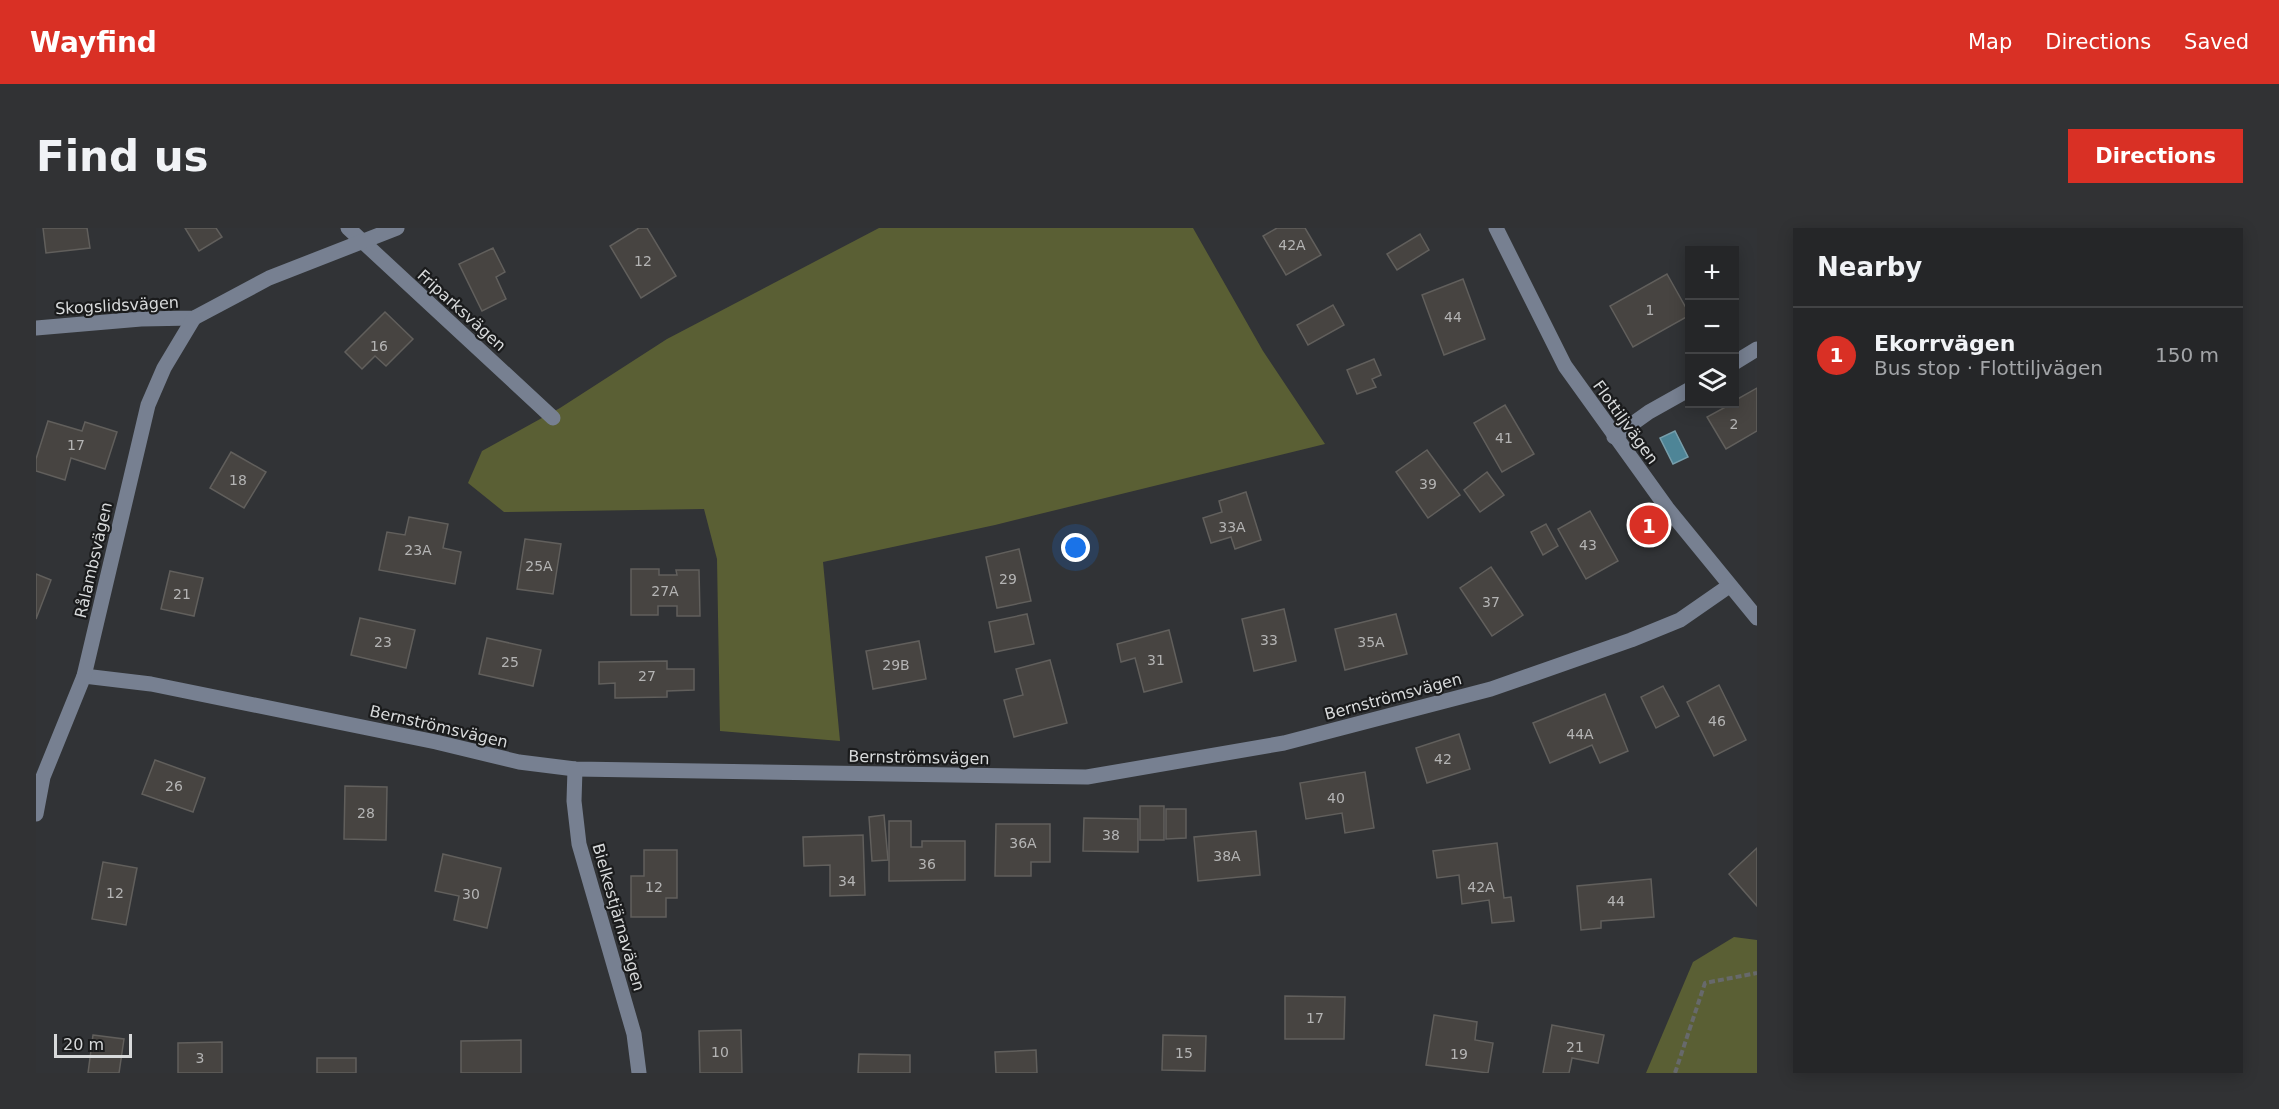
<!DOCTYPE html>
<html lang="en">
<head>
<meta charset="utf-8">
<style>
	body { margin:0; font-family:"DejaVu Sans",sans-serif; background:#313234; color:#f1f3f6 }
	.controls { position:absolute; right:18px; top:18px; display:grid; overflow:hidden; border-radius:0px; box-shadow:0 3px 15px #0003 }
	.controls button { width:54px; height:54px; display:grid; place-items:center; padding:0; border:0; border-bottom:2px solid #424345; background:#252628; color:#f1f3f6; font:30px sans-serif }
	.scale { position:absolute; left:18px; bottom:15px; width:78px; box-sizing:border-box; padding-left:6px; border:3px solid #d8dadb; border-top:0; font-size:16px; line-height:21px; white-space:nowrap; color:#d8dadb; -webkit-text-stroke:4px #1a1b1c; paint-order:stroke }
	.you { position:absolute; left:1040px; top:320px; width:21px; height:21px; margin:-15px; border:4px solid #fff; border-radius:50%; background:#1a73e8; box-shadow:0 0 0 9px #1a73e833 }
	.badge { display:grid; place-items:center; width:39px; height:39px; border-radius:50%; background:#d93025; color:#fff; font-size:20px; font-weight:700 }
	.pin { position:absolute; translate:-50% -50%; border:3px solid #fff; box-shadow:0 2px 6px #0006 }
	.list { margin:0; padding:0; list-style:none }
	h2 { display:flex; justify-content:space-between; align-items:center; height:78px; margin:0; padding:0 24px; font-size:26px }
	h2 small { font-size:20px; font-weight:400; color:#a3a5a8 }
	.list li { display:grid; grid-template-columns:39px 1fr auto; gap:18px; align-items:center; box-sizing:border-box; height:96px; padding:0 24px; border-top:2px solid #424345 }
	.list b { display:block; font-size:22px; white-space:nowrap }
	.list p { margin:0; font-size:20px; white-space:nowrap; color:#a3a5a8 }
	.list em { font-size:20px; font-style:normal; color:#a3a5a8 }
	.icon { flex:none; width:33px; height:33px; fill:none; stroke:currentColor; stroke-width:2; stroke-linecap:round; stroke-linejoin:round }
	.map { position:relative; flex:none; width:1721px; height:845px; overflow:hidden; border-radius:0px }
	header { display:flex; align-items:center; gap:36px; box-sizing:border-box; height:84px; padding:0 30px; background:#d93025; color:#fff }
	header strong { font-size:28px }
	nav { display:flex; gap:33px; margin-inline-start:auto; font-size:21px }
	.intro { display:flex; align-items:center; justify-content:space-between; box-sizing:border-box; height:144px; padding:0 36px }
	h1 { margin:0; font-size:42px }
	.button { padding:15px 27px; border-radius:0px; background:#d93025; color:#fff; font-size:21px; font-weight:700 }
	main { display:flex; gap:36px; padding:0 36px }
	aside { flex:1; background:#252628; border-radius:0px; box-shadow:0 3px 15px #0003 }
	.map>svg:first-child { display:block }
	.forest { fill:#5a5f34 }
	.water { fill:#4e8597; stroke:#779eab; stroke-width:1.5 }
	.building { fill:#474441; stroke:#615f5c; stroke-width:1.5 }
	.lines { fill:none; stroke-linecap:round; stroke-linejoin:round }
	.path { stroke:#67696b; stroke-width:4; stroke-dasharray:6 3; stroke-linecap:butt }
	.minor { stroke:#778091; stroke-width:15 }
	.labels { text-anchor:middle; stroke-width:4.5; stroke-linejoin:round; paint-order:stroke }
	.number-label { font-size:14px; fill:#b4b4b4 }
	.street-label { font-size:16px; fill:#d8dadb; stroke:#1a1b1c }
</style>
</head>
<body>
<header>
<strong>Wayfind</strong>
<nav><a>Map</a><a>Directions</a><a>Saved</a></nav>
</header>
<div class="intro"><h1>Find us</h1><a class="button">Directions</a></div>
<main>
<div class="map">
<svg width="1721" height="845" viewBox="0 0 1721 845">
	<rect width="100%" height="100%" fill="#313336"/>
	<!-- forest -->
	<g class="forest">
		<path d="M843,0H1157L1227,123L1289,216L959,297L787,334L804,513L684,503L681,331L668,281L468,284L432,255L446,223L524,180L631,111Z"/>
		<path d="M1698,709L1721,712V845H1610L1657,734Z"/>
	</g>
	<!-- water -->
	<path class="water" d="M1639,203L1652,229L1637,236L1624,210Z"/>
	<!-- building -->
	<g class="building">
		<path d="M7,0H51L54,20L10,25Z"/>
		<path d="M149,0H180L186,9L163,23Z"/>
		<path d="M603,0H611L640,48L605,70L574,18Z"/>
		<path d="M1241,0H1269L1285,27L1250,47L1227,8Z"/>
		<path d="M1384,6L1393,22L1361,42L1351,26Z"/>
		<path d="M457,20L469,44L460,49L470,71L446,83L423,36Z"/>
		<path d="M1631,46L1654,87L1597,119L1574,78Z"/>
		<path d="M1427,51L1449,111L1408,127L1386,67Z"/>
		<path d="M1297,77L1308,97L1272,117L1261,97Z"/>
		<path d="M349,84L377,111L350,138L339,128L326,141L309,124Z"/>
		<path d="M1338,131L1345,147L1336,151L1340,159L1321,166L1311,142Z"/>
		<path d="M1721,160V203L1690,221L1671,189L1695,176H1698V173Z"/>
		<path d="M1469,177L1498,226L1466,244L1438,195Z"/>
		<path d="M12,193L46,203L49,194L81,204L69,241L35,230L29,252L0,243V231Z"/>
		<path d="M1391,222L1424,267L1392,290L1360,244Z"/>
		<path d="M195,224L230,244L208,280L174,260Z"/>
		<path d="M1451,244L1468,267L1444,284L1428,262Z"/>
		<path d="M1210,264L1225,312L1199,321L1195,309L1175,315L1167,290L1186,284L1183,273Z"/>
		<path d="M1554,283L1582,333L1550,351L1522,301Z"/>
		<path d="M373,289L412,296L407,320L425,324L419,356L343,342L351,304L369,307Z"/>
		<path d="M1510,296L1522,318L1507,327L1495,304Z"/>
		<path d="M489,311L525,316L517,366L481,361Z"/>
		<path d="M983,321L995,373L961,380L950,329Z"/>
		<path d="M1455,339L1487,387L1456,408L1424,360Z"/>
		<path d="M595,341H623V347H641L640,342H663L664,388H641V378H622V387H595Z"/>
		<path d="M134,343L167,350L158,388L125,381Z"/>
		<path d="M0,346L15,352L0,391Z"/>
		<path d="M1248,381L1260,433L1218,443L1206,391Z"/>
		<path d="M991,386L998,416L959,424L953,394Z"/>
		<path d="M1360,386L1371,426L1309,442L1299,401Z"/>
		<path d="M324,390L379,402L370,440L315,427Z"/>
		<path d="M1133,402L1146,454L1108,464L1099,430L1085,434L1081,416Z"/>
		<path d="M451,410L505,422L497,458L443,446Z"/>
		<path d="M883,413L890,451L837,461L830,423Z"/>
		<path d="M1014,432L1031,495L978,509L968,472L987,467L980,441Z"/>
		<path d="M631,433V441H658V462L631,463V469L579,470V455L563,456V434Z"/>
		<path d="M1683,457L1710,512L1678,528L1651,474Z"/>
		<path d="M1627,458L1643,488L1620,500L1605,469Z"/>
		<path d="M1569,466L1592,523L1564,535L1556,517L1514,535L1497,495Z"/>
		<path d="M1423,506L1434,541L1391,555L1380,520Z"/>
		<path d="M119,532L169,550L157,584L106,566Z"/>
		<path d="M1329,544L1338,600L1309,605L1306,585L1270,591L1264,555Z"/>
		<path d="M309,558L351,559L350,612L308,611Z"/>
		<rect x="1104" y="578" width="24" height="34"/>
		<path d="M1130,581H1150V610L1130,611Z"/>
		<path d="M848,587L852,632L836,633L833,589Z"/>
		<path d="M1048,590L1102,591V624L1047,623Z"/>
		<path d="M853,593H875V619H886V613H929V652L853,653Z"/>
		<path d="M960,596H1014V634H995V648H959Z"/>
		<path d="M1220,603L1224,647L1162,653L1158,609Z"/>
		<path d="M827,607L829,667L794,668V637L768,638L767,609Z"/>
		<path d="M1461,615L1468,670L1475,669L1478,693L1456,695L1453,672L1426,676L1423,647L1401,650L1397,623Z"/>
		<path d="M1721,620V678L1693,646Z"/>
		<path d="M608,622H641V670H630V689H595V648H608Z"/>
		<path d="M407,626L465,640L451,700L418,692L423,668L399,663Z"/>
		<path d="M67,634L101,640L90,697L56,691Z"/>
		<path d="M1615,651L1618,689L1565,693V700L1545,702L1541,658Z"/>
		<path d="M1249,768L1309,769L1308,811H1249Z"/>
		<path d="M1398,787L1441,794L1439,812L1457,815L1452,845L1390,837Z"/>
		<path d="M1516,797L1568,807L1562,835L1536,830L1533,845H1507Z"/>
		<path d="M705,802L706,845H664L663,803Z"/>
		<path d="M57,807L88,811L83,845H52Z"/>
		<path d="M1127,807L1170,808L1169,843L1126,842Z"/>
		<path d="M485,812V845H425V813Z"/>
		<path d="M186,814V845H142V815Z"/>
		<path d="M1000,822L1001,845H960L959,824Z"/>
		<path d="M823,826L874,827V845H822Z"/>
		<rect x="281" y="830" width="39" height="15"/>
	</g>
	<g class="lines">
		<!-- path -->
		<path class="path" d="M1639,845L1669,755L1721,745"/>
		<!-- minor -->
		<g class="minor">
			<path d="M312,0L517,190"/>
			<path d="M1460,0L1529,138L1631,280L1721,390"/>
			<path d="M0,100L105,91L158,90L233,50L361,0"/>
			<path d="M1698,135L1721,121"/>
			<path d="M1578,209L1613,184L1654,161"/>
			<path d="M48,448L115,456L400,514L483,534L539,541L1051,549L1248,515L1455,461L1595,412L1644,392L1693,358"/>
			<path d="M539,541L538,573L543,616L598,806L603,845"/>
			<path d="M0,586L7,549L48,448L112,177L128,140L158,90"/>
		</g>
	</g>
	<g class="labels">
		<!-- number labels -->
		<g class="number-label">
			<text x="1256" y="22">42A</text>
			<text x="607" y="38">12</text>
			<text x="1614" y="87">1</text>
			<text x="1417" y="94">44</text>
			<text x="343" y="123">16</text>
			<text x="1698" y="201">2</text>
			<text x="1468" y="215">41</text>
			<text x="40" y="222">17</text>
			<text x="202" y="257">18</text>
			<text x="1392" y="261">39</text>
			<text x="1196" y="304">33A</text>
			<text x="1552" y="322">43</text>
			<text x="382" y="327">23A</text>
			<text x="503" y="343">25A</text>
			<text x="972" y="356">29</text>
			<text x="629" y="368">27A</text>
			<text x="146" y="371">21</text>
			<text x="1455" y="379">37</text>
			<text x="1233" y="417">33</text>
			<text x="347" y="419">23</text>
			<text x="1335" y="419">35A</text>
			<text x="1120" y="437">31</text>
			<text x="474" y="439">25</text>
			<text x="860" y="442">29B</text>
			<text x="611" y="453">27</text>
			<text x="1681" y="498">46</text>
			<text x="1544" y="511">44A</text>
			<text x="1407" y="536">42</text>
			<text x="138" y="563">26</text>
			<text x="1300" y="575">40</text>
			<text x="330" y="590">28</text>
			<text x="1075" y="612">38</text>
			<text x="987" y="620">36A</text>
			<text x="1191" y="633">38A</text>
			<text x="891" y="641">36</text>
			<text x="811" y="658">34</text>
			<text x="618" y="664">12</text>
			<text x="1445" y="664">42A</text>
			<text x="79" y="670">12</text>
			<text x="435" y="671">30</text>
			<text x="1580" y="678">44</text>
			<text x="1279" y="795">17</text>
			<text x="1539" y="824">21</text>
			<text x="684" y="829">10</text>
			<text x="1148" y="830">15</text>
			<text x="1423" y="831">19</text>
			<text x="164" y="835">3</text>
		</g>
		<!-- street labels -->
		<g class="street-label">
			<text transform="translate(81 77) rotate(-3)" y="6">Skogslidsvägen</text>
			<text transform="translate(426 82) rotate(42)" y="6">Friparksvägen</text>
			<text transform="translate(1590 194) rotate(54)" y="6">Flottiljvägen</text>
			<text transform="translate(57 332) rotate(-77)" y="6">Rålambsvägen</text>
			<text transform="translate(1357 468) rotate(-15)" y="6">Bernströmsvägen</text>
			<text transform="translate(403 498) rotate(13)" y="6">Bernströmsvägen</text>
			<text transform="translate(883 529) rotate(1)" y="6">Bernströmsvägen</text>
			<text transform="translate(583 689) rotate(74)" y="6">Bielkestjärnavägen</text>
		</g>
	</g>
</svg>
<div class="controls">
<button>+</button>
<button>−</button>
<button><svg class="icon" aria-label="layers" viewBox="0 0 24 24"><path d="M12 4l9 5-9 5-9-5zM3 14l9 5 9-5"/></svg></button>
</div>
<div class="scale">20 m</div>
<div class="you"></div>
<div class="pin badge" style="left:1613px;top:297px">1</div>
</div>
<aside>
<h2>Nearby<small></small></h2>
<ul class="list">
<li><span class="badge">1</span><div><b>Ekorrvägen</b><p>Bus stop · Flottiljvägen</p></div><em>150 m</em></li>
</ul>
</aside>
</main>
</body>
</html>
